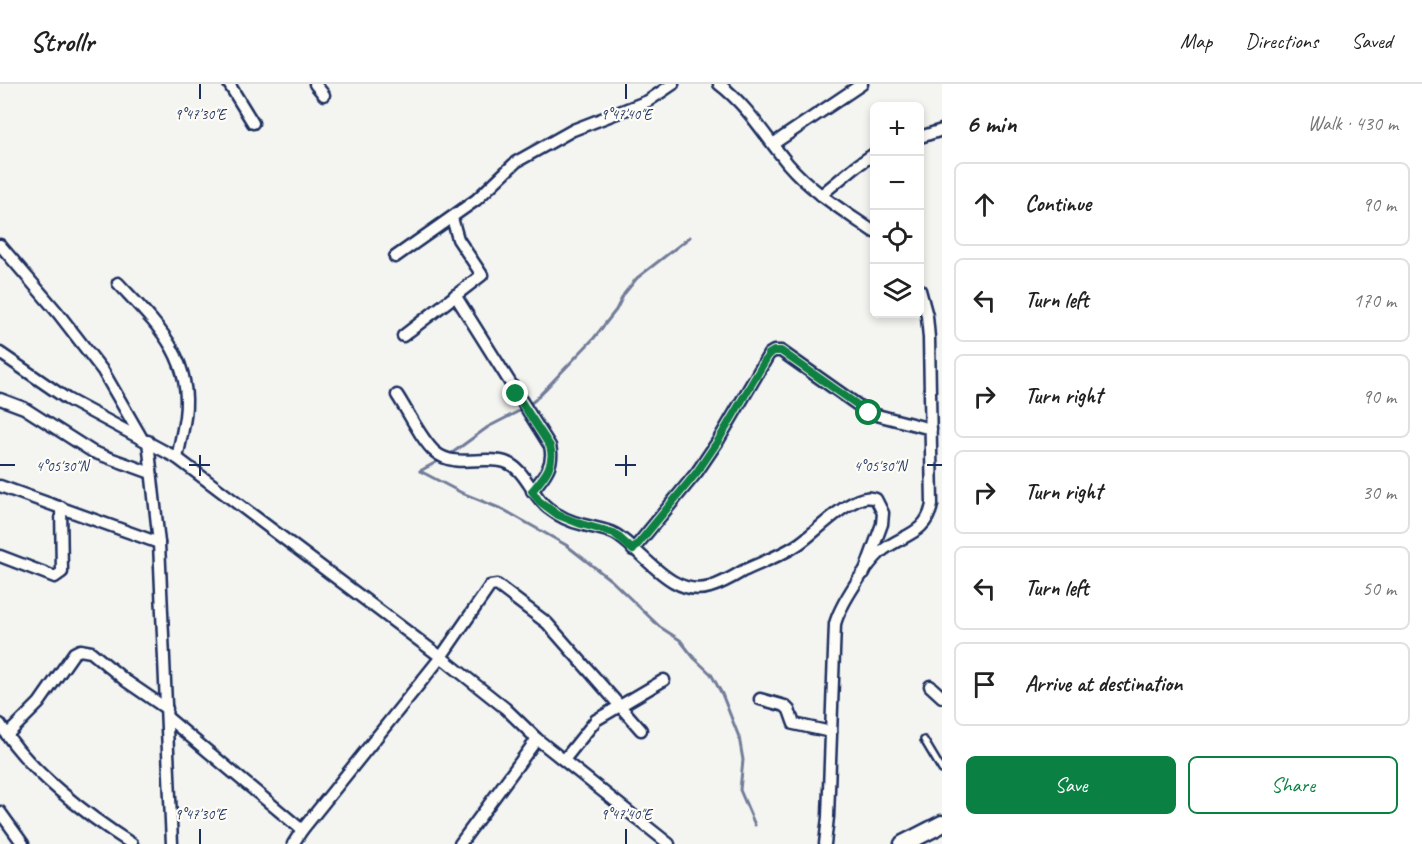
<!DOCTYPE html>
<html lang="en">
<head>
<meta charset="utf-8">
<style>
	body { margin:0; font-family:Caveat,sans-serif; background:#f6f6f6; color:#222 }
	.controls { position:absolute; right:18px; top:18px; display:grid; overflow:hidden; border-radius:9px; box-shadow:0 3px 9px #0003 }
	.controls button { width:54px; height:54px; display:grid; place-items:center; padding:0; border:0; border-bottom:2px solid #e0e0e0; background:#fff; color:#222; font:30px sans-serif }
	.stop { position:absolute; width:18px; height:18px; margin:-14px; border:4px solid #0b8043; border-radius:50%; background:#fff }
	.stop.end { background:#0b8043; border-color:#fff; box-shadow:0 2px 6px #0008 }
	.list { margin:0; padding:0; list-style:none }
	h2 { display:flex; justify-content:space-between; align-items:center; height:78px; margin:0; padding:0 24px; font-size:26px }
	h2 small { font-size:20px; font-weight:400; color:#767676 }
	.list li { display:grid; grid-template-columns:39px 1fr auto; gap:18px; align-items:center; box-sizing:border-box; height:84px; margin:0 12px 12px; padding:0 12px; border:2px solid #e0e0e0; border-radius:9px }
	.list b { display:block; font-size:22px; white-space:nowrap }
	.list em { font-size:20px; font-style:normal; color:#767676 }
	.actions { display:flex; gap:12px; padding:18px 24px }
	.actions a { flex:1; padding:14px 0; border:2px solid #0b8043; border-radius:9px; text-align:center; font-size:21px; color:#0b8043 }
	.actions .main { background:#0b8043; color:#fff }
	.icon { flex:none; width:33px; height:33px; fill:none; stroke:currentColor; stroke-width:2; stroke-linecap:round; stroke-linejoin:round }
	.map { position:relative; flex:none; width:942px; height:760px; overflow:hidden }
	header { display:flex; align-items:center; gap:36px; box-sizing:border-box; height:84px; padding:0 30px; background:#fff; border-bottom:2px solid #e0e0e0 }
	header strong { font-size:28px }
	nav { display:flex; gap:33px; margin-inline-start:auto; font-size:21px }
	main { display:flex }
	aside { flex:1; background:#fff }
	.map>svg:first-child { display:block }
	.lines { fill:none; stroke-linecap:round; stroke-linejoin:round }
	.stream { stroke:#717c98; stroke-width:3 }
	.lane-casing { stroke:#1b2f5e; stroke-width:10 }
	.street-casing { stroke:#1b2f5e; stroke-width:15 }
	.primary-casing { stroke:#1b2f5e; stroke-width:21 }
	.lane { stroke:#fdfcf7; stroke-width:5 }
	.street { stroke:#fdfcf7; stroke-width:10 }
	.primary { stroke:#fdfcf7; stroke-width:16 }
	.route { stroke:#0b8043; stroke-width:8 }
	.ticks { fill:none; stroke:#1b2f5e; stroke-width:2 }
	.ticks-label { font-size:15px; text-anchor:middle; fill:#1b2f5e; stroke:#fdfcf7; stroke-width:4.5; stroke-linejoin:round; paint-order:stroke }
</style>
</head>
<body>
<header>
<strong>Strollr</strong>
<nav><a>Map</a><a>Directions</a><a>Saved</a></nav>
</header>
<main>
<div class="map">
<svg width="942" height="760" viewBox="0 0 942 760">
	<rect width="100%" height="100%" fill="#f4f4f1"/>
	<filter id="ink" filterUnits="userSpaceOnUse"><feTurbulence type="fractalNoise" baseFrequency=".0167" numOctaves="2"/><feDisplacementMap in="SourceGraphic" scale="12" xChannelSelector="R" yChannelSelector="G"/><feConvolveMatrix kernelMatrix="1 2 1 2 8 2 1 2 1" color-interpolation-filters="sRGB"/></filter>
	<g filter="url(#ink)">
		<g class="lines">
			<!-- stream -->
			<g class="stream">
				<path d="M448,372L488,343L523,325L535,316L594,254L616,226L624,210L637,194L690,153"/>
				<path d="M420,387L462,409L504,426L566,461L612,497L660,543L680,556L694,574L711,590L722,610L739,653L743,676L740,706L755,741"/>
				<path d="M420,387L442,375"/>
			</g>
			<!-- lane casing -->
			<g class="lane-casing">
				<path id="lane" d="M924,656L942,686"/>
			</g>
			<!-- street casing -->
			<g class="street-casing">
				<g id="street">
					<path d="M229,0L253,39"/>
					<path d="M315,0L324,11"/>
					<path d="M719,0C748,22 765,52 788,80C812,108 844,127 874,148"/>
					<path d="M920,53L942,46"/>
					<path d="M773,60L862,0"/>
					<path d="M821,111L855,83L874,70"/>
					<path d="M0,161L58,229L103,287L141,353"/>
					<path d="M395,173L476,116L516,78L573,46L648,17L673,0"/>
					<path d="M118,199C155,239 193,272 185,333C183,347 180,360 177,374"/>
					<path d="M455,211L550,362C555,381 543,394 532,407"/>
					<path d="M403,252L482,191L458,155L452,134"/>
					<path d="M0,269L67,315L177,374L441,573L505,624L537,655L669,760"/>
					<path d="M397,311C407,326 422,357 435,368C455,385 483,371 505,378C525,384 531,411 548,424C558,432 571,438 584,441C594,444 606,445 615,450C643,466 671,515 710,503C721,500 733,493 743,487C762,478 783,471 800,459C819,445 836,426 858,416C865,413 869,413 876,415L883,429L882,440L864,489"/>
					<path d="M0,315L24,324L93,368L151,389"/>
					<path d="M148,357L159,459L172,760"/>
					<path d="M0,402L159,459"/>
					<path d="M633,466L697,388L718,357L769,270L774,267H781L869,329L931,345"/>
					<path d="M0,472L55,493L62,488L61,423"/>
					<path d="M930,602L942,613"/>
					<path d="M760,615L785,622L789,626L794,640L831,648"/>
					<path d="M168,634L302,746"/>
					<path d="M0,640C27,686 88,732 132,760"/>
					<path d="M7,651L39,619L74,569L80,566L91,568L126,597L167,625"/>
					<path d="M564,676L596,636L664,596"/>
					<path d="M0,728L23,760"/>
					<path d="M293,760L302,746L441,573L490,502L497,501L547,539L641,646"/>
					<path d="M460,760L537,655"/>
					<path d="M825,760L828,733L835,540C840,521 867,479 883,466C904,450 926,450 932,421L929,254L927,232L920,206"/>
				</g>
			</g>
			<!-- primary casing -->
			<g class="primary-casing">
				<path id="primary" d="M903,760L942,740"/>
			</g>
			<!-- lane -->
			<use href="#lane" class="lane"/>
			<!-- street -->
			<use href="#street" class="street"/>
			<!-- primary -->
			<use href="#primary" class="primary"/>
		</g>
	</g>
	<g class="lines" filter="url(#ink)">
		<!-- route -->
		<path class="route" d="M516,310L550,362C556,381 543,394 532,407L539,417L558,431L581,440L614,449L633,466L697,388L718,357L769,270L774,267H781L869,329"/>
	</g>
	<!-- ticks -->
	<path class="ticks" d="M200,0V15M626,0V15M200,371V392M626,371V392M0,381H15M189,381H210M615,381H636M927,381H942M200,745V760M626,745V760"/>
	<g class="ticks-label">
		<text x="200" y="35">9°47'30"E</text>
		<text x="626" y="35">9°47'40"E</text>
		<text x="62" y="387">4°05'30"N</text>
		<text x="880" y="387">4°05'30"N</text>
		<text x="200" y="735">9°47'30"E</text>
		<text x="626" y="735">9°47'40"E</text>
	</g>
</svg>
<div class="controls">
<button>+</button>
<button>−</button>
<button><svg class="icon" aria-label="locate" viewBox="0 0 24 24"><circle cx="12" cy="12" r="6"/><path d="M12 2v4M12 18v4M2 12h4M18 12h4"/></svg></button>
<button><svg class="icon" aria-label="layers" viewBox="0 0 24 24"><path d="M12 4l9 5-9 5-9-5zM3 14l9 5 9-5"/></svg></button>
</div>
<div class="stop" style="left:869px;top:329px"></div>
<div class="stop end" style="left:516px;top:310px"></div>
</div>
<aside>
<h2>6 min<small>Walk · 430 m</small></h2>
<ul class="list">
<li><svg class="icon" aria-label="ahead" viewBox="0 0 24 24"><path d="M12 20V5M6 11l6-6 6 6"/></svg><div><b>Continue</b></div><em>90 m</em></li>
<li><svg class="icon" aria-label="left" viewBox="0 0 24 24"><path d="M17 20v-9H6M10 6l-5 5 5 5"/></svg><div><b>Turn left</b></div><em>170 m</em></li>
<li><svg class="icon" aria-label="right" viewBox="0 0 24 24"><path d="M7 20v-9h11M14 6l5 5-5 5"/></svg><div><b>Turn right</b></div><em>90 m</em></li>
<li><svg class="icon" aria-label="right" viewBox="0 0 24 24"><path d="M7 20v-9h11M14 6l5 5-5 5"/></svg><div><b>Turn right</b></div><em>30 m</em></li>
<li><svg class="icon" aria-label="left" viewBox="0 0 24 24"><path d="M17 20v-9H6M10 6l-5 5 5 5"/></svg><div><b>Turn left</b></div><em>50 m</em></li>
<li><svg class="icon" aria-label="arrive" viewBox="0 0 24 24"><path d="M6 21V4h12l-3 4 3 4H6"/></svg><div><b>Arrive at destination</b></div></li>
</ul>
<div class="actions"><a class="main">Save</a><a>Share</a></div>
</aside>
</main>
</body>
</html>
